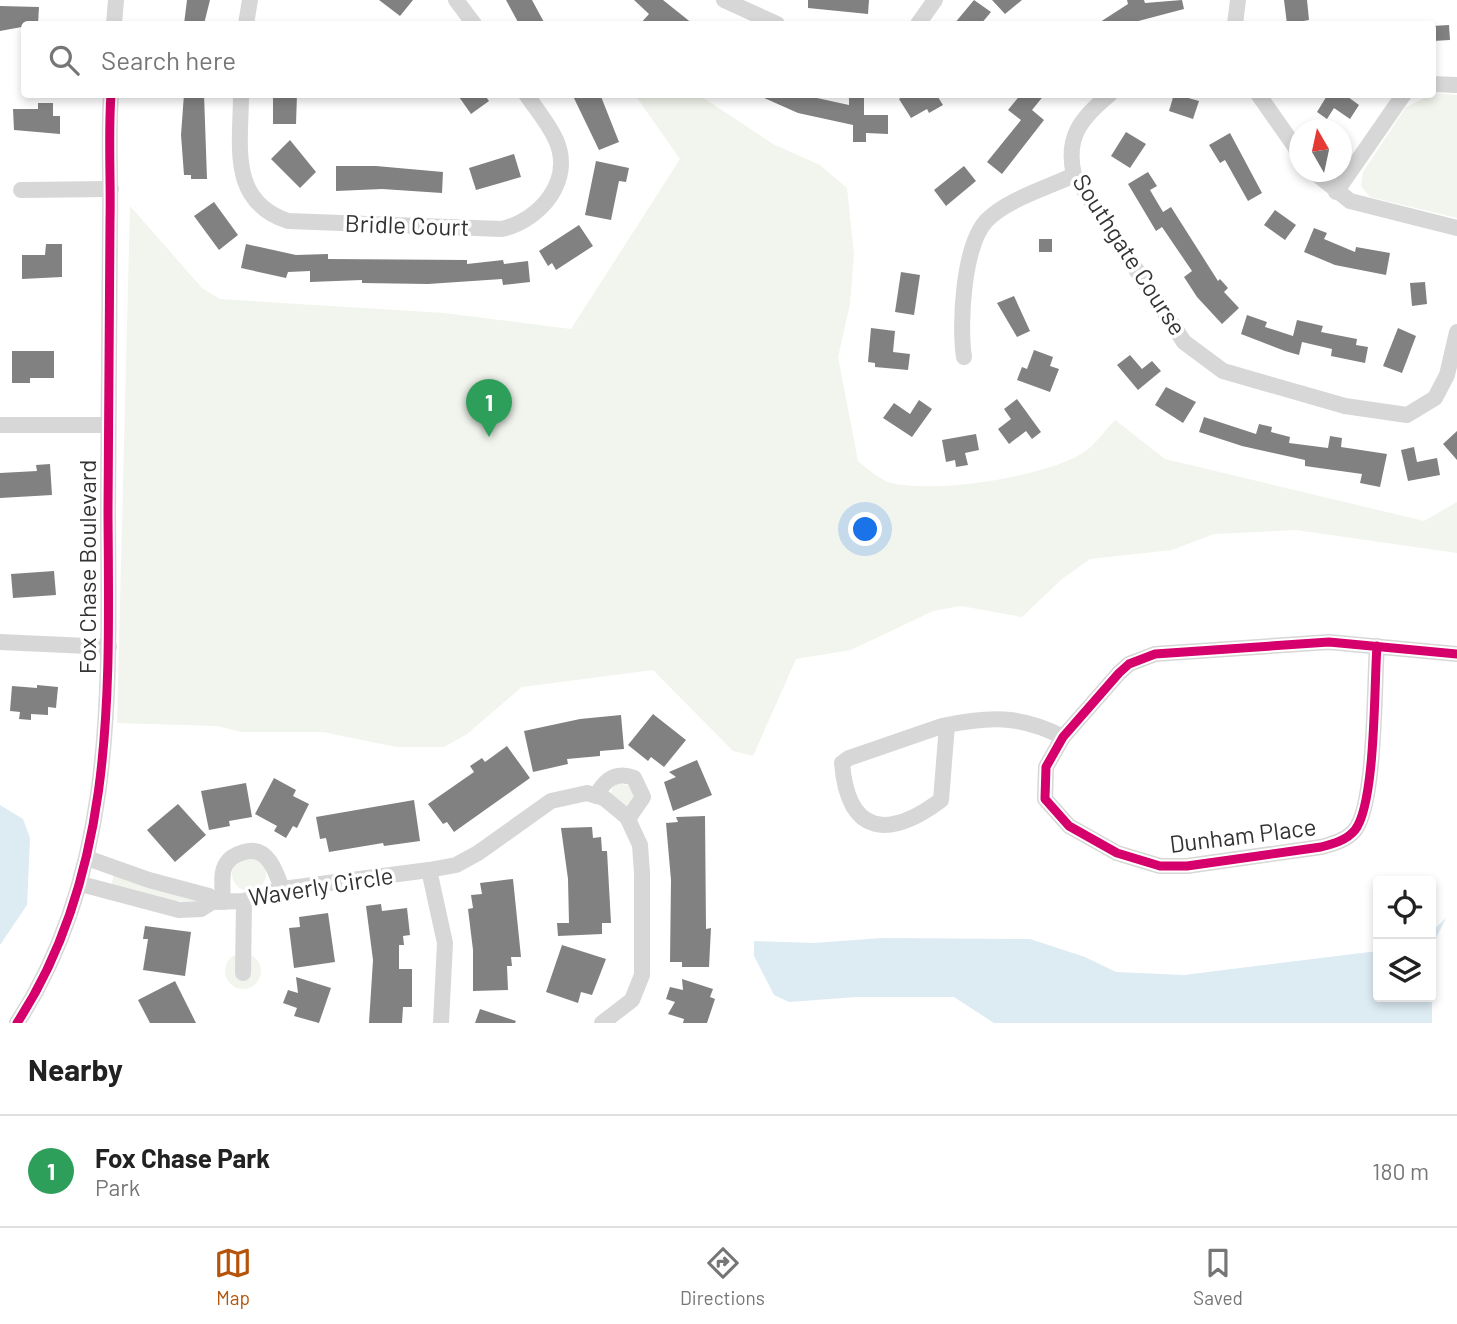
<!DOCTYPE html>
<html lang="en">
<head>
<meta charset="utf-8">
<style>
	body { margin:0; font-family:Barlow,sans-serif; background:#f6f6f6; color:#222 }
	.controls { position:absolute; right:21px; bottom:21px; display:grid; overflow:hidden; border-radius:7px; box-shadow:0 4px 10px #0003 }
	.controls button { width:63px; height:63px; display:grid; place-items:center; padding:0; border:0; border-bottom:2px solid #e0e0e0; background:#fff; color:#222; font:35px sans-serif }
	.compass { position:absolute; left:1289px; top:119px; width:63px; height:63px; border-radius:50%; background:#fff; box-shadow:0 4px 10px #0003; rotate:351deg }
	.you { position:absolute; left:866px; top:530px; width:24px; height:24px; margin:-18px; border:5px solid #fff; border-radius:50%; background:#1a73e8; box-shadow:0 0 0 10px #1a73e833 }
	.badge { display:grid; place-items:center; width:46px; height:46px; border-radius:50%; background:#b45309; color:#fff; font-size:23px; font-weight:700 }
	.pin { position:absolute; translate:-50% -58px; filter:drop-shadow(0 2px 4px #0008) }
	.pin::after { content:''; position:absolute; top:37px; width:24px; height:21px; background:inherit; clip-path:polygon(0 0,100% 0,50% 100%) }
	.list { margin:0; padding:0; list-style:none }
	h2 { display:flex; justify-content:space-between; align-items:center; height:91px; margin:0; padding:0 28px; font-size:30px }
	h2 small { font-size:23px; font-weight:400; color:#767676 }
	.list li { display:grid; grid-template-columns:46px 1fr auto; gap:21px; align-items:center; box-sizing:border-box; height:112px; padding:0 28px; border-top:2px solid #e0e0e0 }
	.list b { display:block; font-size:26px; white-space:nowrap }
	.list p { margin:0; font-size:23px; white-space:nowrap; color:#767676 }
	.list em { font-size:23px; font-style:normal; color:#767676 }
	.icon { flex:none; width:38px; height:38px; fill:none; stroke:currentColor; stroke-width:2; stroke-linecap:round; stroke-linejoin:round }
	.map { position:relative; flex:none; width:1457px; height:1023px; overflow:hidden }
	.search { position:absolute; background:#fff; box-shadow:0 4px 10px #0003; left:21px; right:21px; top:21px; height:77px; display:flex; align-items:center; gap:18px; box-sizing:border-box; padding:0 24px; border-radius:7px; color:#767676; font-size:26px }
	.sheet { height:203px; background:#fff }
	nav { display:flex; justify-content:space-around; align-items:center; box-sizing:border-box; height:98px; border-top:2px solid #e0e0e0; background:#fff; font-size:19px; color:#767676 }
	nav a { display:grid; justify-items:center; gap:4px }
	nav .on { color:#b45309 }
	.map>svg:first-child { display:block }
	.green { fill:#f1f5ed }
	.water { fill:#ddebf3 }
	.building { fill:#818181 }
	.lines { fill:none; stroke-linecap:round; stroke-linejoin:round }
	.street { stroke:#d7d7d7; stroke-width:16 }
	.cycleway-casing { stroke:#fff; stroke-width:13 }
	.cycleway { stroke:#d6006c; stroke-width:9 }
	.labels { text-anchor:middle; stroke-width:7; stroke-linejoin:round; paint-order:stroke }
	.street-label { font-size:24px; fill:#333; stroke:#fff }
</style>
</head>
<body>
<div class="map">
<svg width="1457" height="1023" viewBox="0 0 1457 1023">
	<rect width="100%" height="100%" fill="#fff"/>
	<!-- green -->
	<g class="green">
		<path d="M1435,93L1457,95V218L1370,197L1361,186L1363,172L1406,107Z"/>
		<path d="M635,95H699L773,144L820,165L847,188L854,254L850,304L838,357L858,461C867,468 878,478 888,482C931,495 1043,477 1081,454C1094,447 1105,430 1115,420L1165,459L1424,521L1457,502V553L1296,530L1214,534L1172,550L1090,559L1062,579L1022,617L961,606L933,611L851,650L796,659L753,756L733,751L653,670L522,687L467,734L444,747H396L323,732H241L217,726L117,723L130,206L202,288L220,299L444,313L571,329L680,159Z"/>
		<path d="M617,783L631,786L635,796L629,808L611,794L613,785Z"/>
		<circle cx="249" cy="874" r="17"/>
		<path d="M114,875L193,895L198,901H166L111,885Z"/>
		<circle cx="243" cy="971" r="18"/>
	</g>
	<!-- water -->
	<g class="water">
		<path d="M0,805L23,819L30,838L27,905L0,945Z"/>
		<path d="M1446,918L1432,946V1023H994L954,997H856L789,1002L774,995L754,956V941L813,943L882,938L1030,939L1085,957L1116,972L1184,975L1378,951V997H1431V932Z"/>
	</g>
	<!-- building -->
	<g class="building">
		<path d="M187,0H210L204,24H184Z"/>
		<path d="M379,0H413L400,16Z"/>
		<path d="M506,0H532L545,24H519Z"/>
		<path d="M634,0H663L693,24H640L649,14Z"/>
		<path d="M808,0H869L868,14L808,8Z"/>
		<path d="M974,0L991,12L981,24H954Z"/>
		<path d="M992,0H1022L1005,14Z"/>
		<path d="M1127,0H1144L1145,3L1182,0L1184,9L1127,24H1097L1128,4Z"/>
		<path d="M1284,0H1307L1309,20L1287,24Z"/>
		<path d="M0,6L39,7L38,24L0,31Z"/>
		<path d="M1449,25L1450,40L1432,41V26Z"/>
		<path d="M184,94H204L207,179H191V175H184L181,135Z"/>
		<path d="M273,94H297L296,124H273Z"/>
		<path d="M457,94H484L489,101L471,114Z"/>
		<path d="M572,94H600L619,142L599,150Z"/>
		<path d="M755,94H818L817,98L849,105V98H864V115H888V134L866,133V142H853V125L798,113Z"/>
		<path d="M906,94H936L943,105L929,113L927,109L911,118L899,99Z"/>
		<path d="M1021,94H1045L1032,110L1044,120L1002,174L987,162L1021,120L1008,110Z"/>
		<path d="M1174,94L1199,101L1193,119L1169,111Z"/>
		<path d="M1328,94H1344L1359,105L1350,119L1334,108L1327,119L1317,112Z"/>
		<path d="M38,103H53V116H60V134L14,130L13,109H38Z"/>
		<path d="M1126,132L1146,144L1130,168L1111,156Z"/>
		<path d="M1230,133L1262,193L1248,201L1225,160L1220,163L1209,145Z"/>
		<path d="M290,140L316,172L300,188L271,159Z"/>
		<path d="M514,154L521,177L476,190L469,168Z"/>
		<path d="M596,161L629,168L626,182L619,181L611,220L585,215Z"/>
		<path d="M336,166H376L443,172L442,193L382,189L336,191Z"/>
		<path d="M964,166L976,181L946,206L934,190Z"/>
		<path d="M1148,172L1157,186L1150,190L1163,212L1171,207L1218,281L1220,279L1228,288L1224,292L1239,308L1222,324L1197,297L1184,277L1192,271L1162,227L1156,231L1128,184Z"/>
		<path d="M214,202L238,235L219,250L194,216Z"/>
		<path d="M1275,210L1296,225L1285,240L1264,225Z"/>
		<path d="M579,225L593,246L556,270L552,263L548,266L539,251Z"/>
		<path d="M1314,228L1327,233L1324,239L1355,252L1356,247L1390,253L1386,275L1335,265L1304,252Z"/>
		<rect x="1039" y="239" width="13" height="13"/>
		<path d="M46,244H62V277L22,279V255H45Z"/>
		<path d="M246,244L296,255L328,254V259L467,260V264L503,260L504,264L528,261L530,282L503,285L502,279L428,284L362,283V280L310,282V271L288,272L286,278L241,268Z"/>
		<path d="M901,272L920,275L914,315L895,312Z"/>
		<path d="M1425,282L1427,304L1412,306L1410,283Z"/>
		<path d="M1014,296L1030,331L1017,337L997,303Z"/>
		<path d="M1247,315L1267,322L1265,327L1293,336L1297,320L1323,326L1321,332L1357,339L1356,345L1368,347L1365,363L1331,356L1332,349L1302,342L1299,355L1285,351L1241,334Z"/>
		<path d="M871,328L895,331L893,352L910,354L908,370L875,367V363L868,362Z"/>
		<path d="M1398,328L1416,336L1402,373L1383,366Z"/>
		<path d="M1034,350L1053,357L1050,366L1059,369L1050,392L1017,380L1022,367L1027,369Z"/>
		<path d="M12,351H54V378H30V383H12Z"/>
		<path d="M1130,355L1142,369L1152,361L1161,371L1138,390L1117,365Z"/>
		<path d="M1166,387L1196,402L1183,423L1155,405Z"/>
		<path d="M1017,399L1041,432L1032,439L1026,431L1009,444L998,429L1011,419L1004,409Z"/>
		<path d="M919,400L932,409L912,437L883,418L894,403L910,414Z"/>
		<path d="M1204,417L1256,434L1259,424L1272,427L1271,432L1290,437L1289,443L1328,448L1330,436L1342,438L1341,447L1387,454L1380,487L1360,483L1362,474L1305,466V460L1242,446L1199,432Z"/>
		<path d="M1457,431V460L1443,444Z"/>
		<path d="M976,434L979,450L965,453L968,465L956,467L955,460L946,462L942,440Z"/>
		<path d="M1414,447L1417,462L1437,458L1440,475L1408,481L1401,450Z"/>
		<path d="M50,464L52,495L0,498V473L37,471L36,465Z"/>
		<path d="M54,571L56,595L13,598L11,574Z"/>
		<path d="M37,685L58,687L56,708L48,707V715L31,714V720L19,719L20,712L10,711L12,686L37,688Z"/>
		<path d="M653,714L686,740L664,767L651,757L648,761L628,745Z"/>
		<path d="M621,715L624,749L600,751V756L567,759L568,764L533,772L524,731L580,719Z"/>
		<path d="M507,746L530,778L454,832L447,822L443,824L428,804L474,772L470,766L482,758L485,762Z"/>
		<path d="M697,760L712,795L673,811L664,782L676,777L669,772Z"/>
		<path d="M274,778L296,790L293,796L309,804L297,828L293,826L286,838L274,831L277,826L255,814Z"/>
		<path d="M246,783L252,817L229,821L230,826L209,830L201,791Z"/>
		<path d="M414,800L420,841L384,846L383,843L329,852L326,838L320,839L316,817Z"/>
		<path d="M178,804L206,835L175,862L147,830Z"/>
		<path d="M705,816L706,929L711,928L709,967H682V962H670L671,880L666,823L678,822L676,817Z"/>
		<path d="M592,827L593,838L601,837L602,851H607L611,923H602V934L558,936L557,923H569L568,879L561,828Z"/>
		<path d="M513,879L521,957H511L512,966H507L508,990L473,991V950L468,909L473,908L471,895L482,894L480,883Z"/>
		<path d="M381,904L382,911L407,908L410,935L403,936L404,945H399V969H412V1007H403L402,1023H369L373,960L366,906Z"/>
		<path d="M328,913L335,962L294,968L289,928L300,927L299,917Z"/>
		<path d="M145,926L191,932L185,976L143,970L148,939H143Z"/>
		<path d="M562,945L606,959L592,995L581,992L578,1003L546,992Z"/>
		<path d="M296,977L331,988L319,1023L294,1016L297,1008L283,1003L288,990L298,993Z"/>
		<path d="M682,979L713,989L710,997L715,999L707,1023H683L684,1019L668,1014L675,1002L666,999L670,987L683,990Z"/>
		<path d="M175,981L196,1023H150L138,1000Z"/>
		<path d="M480,1009L516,1021L515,1023H475Z"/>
	</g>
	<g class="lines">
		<!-- street -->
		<g class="street">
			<path d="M456,0L474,24"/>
			<path d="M724,0L777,24"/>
			<path d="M114,24L116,0"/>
			<path d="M246,24L250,0"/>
			<path d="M918,24L935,0"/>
			<path d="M1235,24L1238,0"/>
			<path d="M1432,84L1457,85"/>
			<path d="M241,94C241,145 228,201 288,221L502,229C540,220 574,181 556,140C549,124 536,109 526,94"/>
			<path d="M1110,94C1081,118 1065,137 1074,175L1184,342L1223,371L1345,406L1407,415L1435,398L1447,375L1457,332"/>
			<path d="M1258,94L1300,154"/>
			<path d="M1314,172L1350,201L1457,228"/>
			<path d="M21,190L111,189"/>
			<path d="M1336,192L1404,94"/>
			<path d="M964,357C959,325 963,245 987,220C1008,199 1047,188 1074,175"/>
			<path d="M0,425H108"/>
			<path d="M0,642L109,647"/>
			<path d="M1377,646C1374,684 1376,803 1355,830C1347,840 1333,844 1321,847L1187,866H1160L1117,853L1069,826L1045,799L1046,767L1063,737L1119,673L1129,664L1155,654L1329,642L1457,654"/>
			<path d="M947,725L941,800C889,839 848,836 842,763L849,758L942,726C989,716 1020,715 1063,737"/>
			<path d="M596,796C605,779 616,771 634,778L643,797L628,819"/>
			<path d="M87,858L149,880L209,896L212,902"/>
			<path d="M429,870L445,943L441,1023"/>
			<path d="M81,884L179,910L201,909L212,902L244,901L282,889L429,870L456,865L478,853L551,801L587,793L604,798L627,817L640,845L642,873V975L632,1000L602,1023"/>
			<path d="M223,902C223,891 220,873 226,864C230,857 237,854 244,852C267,845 276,871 282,889"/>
			<path d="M243,973L244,901"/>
			<path d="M17,1023C117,870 109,688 108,512C108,415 109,318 110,221C111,179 108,137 111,94"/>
		</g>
		<!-- cycleway casing -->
		<g class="cycleway-casing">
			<g id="cycleway">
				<path d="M1377,646C1374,684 1376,803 1355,830C1347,840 1333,844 1321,847L1187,866H1160L1117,853L1069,826L1045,799L1046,767L1063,737L1119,673L1129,664L1155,654L1329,642L1457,654"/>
				<path d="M17,1023C117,870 109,688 108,512C108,415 109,318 110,221C111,179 108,137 111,94"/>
			</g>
		</g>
		<!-- cycleway -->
		<use href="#cycleway" class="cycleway"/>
	</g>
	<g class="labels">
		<!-- street labels -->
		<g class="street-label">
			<text transform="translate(407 226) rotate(2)" y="8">Bridle Court</text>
			<text transform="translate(1129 255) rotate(57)" y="8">Southgate Course</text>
			<text transform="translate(88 567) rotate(-90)" y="8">Fox Chase Boulevard</text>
			<text transform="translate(1243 836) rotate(-7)" y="8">Dunham Place</text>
			<text transform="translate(321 887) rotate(-9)" y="8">Waverly Circle</text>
		</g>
	</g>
</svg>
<div class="controls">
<button><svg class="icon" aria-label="locate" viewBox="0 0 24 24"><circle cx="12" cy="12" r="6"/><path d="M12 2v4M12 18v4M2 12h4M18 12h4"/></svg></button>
<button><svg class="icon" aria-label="layers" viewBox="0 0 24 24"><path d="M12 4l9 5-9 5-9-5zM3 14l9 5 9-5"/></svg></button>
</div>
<svg class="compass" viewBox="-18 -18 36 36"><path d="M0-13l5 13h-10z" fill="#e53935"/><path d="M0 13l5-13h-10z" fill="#767676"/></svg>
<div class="you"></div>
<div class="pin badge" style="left:489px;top:437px;background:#2e9e5b">1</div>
<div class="search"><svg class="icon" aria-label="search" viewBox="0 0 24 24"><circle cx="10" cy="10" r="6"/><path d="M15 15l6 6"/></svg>Search here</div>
</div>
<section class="sheet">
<h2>Nearby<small></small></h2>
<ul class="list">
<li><span class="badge" style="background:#2e9e5b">1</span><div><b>Fox Chase Park</b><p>Park</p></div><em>180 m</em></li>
</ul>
</section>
<nav>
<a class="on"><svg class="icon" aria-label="map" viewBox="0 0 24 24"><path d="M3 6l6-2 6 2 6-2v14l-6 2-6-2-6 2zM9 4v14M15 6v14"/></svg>Map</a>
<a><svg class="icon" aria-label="directions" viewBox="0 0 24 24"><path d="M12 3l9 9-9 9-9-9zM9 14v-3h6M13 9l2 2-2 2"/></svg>Directions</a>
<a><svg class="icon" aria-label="saved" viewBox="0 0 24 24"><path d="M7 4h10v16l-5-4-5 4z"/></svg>Saved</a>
</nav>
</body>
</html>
